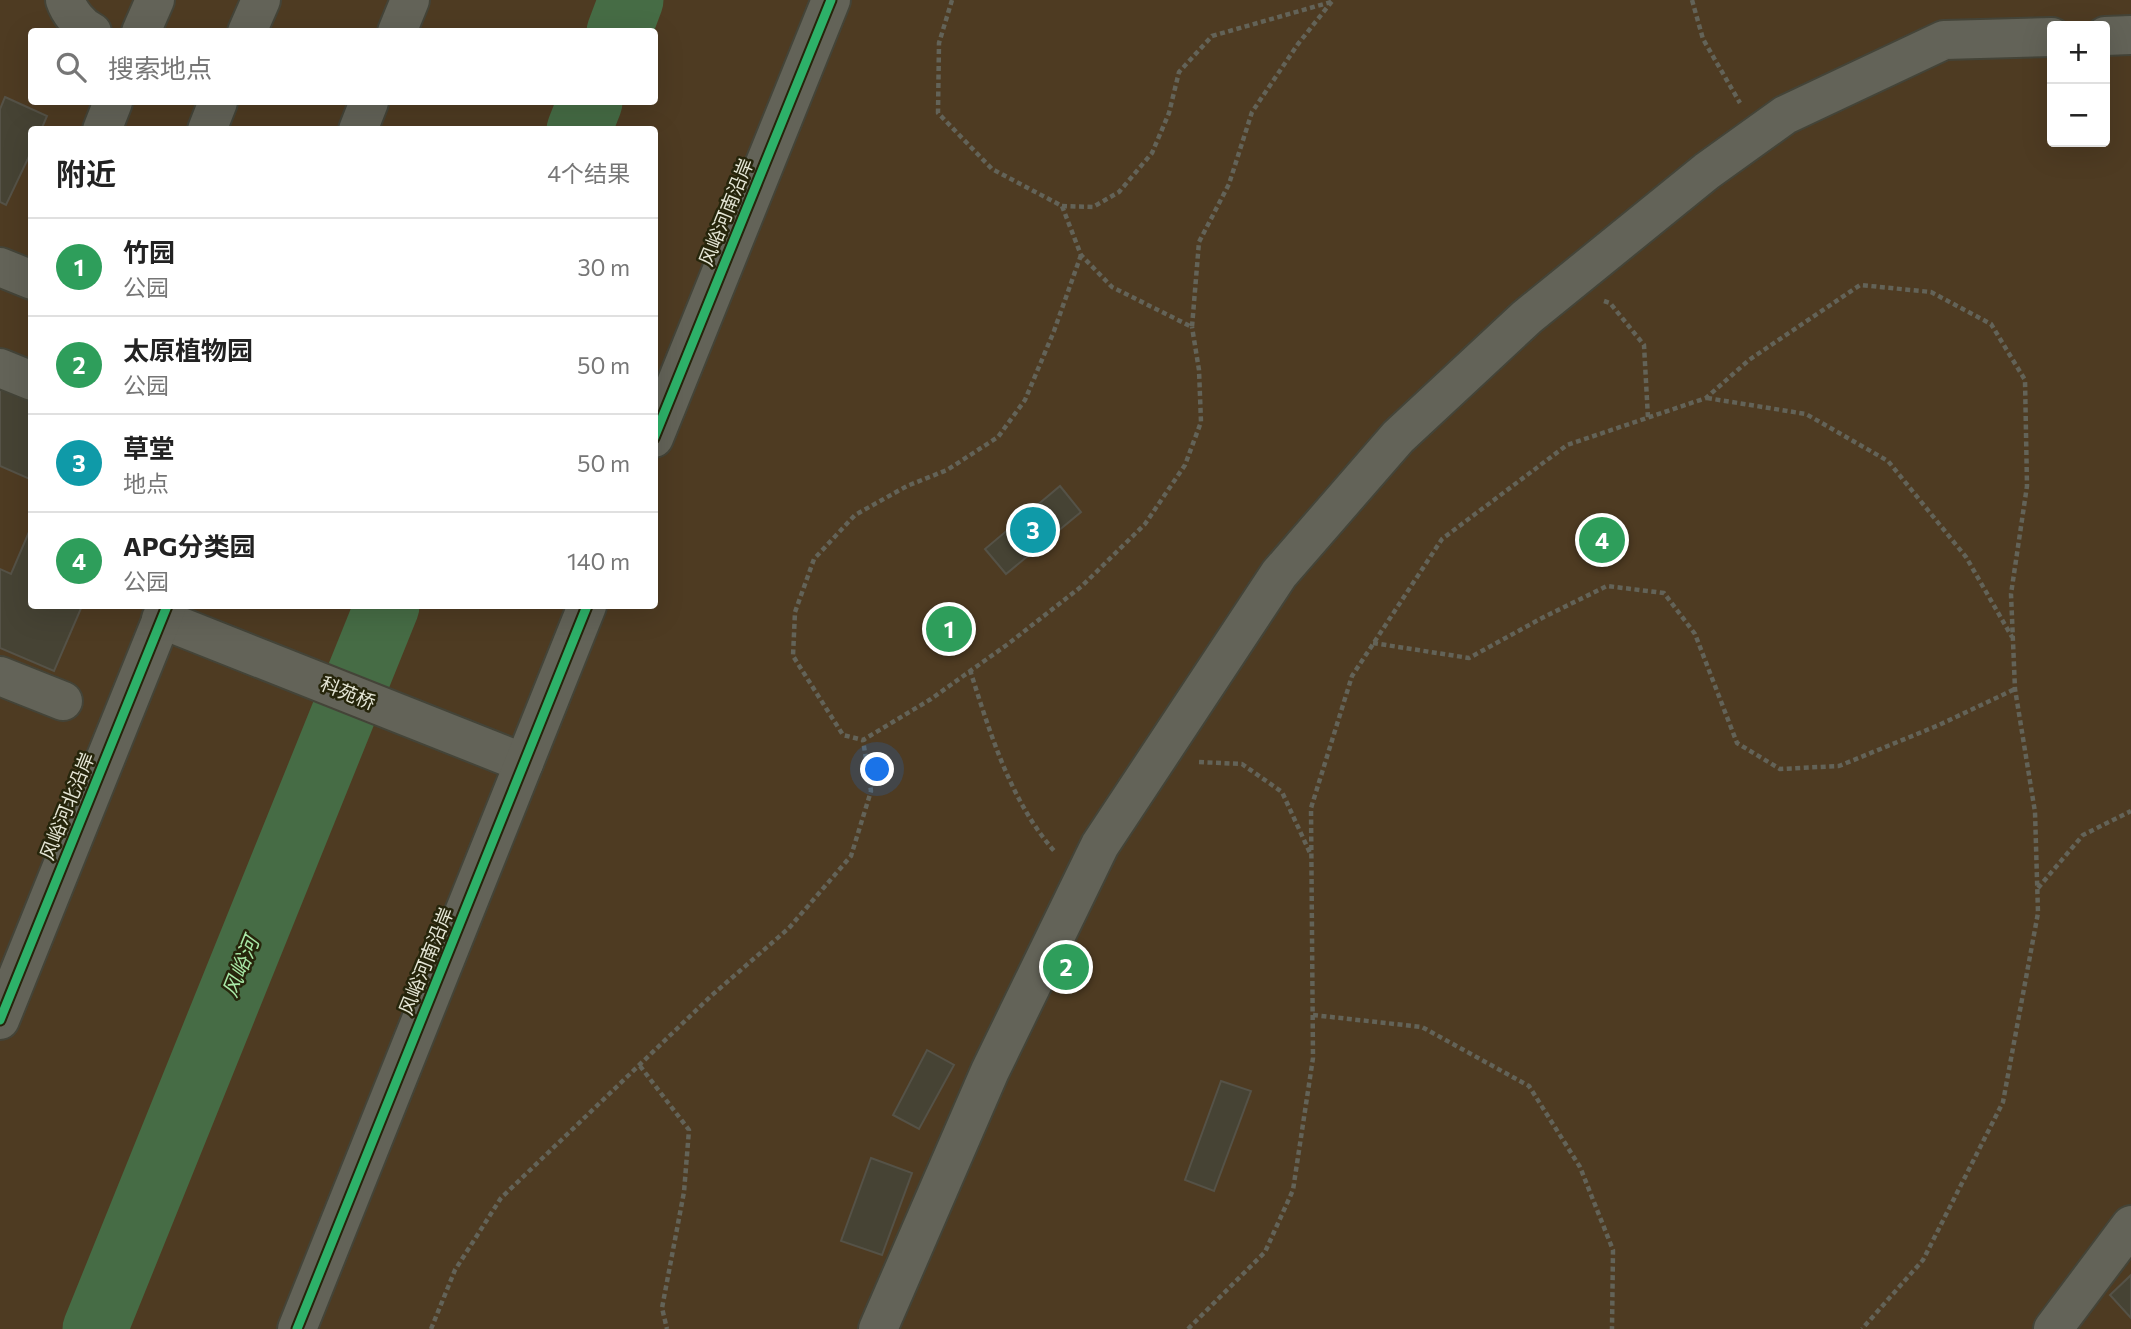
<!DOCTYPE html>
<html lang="zh">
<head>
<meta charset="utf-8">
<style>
	body { margin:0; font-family:Commissioner,"Noto Sans SC",sans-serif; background:#f2f2f2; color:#222 }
	.controls { position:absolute; right:21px; top:21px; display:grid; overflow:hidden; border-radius:7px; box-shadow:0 7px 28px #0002 }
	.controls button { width:63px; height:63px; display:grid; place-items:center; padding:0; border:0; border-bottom:2px solid #e0e0e0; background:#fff; color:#222; font:35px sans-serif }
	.you { position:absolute; left:878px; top:770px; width:24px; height:24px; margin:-18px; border:5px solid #fff; border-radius:50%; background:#1a73e8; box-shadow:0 0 0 10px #1a73e833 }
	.badge { display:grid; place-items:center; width:46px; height:46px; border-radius:50%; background:#2563eb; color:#fff; font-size:23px; font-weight:700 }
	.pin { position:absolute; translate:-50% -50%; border:4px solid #fff; box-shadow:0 2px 7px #0006 }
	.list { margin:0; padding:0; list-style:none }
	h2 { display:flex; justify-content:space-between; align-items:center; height:91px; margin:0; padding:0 28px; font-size:30px }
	h2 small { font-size:23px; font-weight:400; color:#767676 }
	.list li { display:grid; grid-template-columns:46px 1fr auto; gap:21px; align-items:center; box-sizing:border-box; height:98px; padding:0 28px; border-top:2px solid #e0e0e0 }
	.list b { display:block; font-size:26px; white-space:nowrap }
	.list p { margin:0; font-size:23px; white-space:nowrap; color:#767676 }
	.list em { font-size:23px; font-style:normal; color:#767676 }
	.icon { flex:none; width:38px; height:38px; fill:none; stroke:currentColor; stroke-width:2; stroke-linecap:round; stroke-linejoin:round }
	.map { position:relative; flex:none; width:2131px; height:1329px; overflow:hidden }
	.search { position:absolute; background:#fff; box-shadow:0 7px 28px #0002; left:28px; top:28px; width:630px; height:77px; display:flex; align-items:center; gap:18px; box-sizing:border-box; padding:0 24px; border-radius:7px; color:#767676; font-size:26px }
	.panel { position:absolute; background:#fff; box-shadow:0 7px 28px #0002; left:28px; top:126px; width:630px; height:483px; border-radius:7px }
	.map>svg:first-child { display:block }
	.green { fill:#4e3b22; fill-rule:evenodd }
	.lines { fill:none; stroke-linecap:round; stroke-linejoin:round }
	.river { stroke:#466c45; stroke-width:65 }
	.building { fill:#464334; stroke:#555247; stroke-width:2 }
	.minor-casing { stroke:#444438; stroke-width:42 }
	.path { stroke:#636358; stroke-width:4.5; stroke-dasharray:5 3.5; stroke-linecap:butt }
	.minor { stroke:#636358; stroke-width:38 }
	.cycleway-casing { stroke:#26250b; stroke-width:13 }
	.cycleway { stroke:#2db169; stroke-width:9 }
	.labels { text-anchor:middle; stroke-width:5; stroke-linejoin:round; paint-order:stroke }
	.street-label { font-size:19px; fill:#e5e6d6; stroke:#26250b }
	.water-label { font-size:21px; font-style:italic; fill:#a9e9a7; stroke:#26250b }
</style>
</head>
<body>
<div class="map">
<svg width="2131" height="1329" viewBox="0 0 2131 1329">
	<rect width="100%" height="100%" fill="#2a291b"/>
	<!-- green -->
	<path class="green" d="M0,0H2131V1329H0ZM2052,26H2105V142H2052ZM32,32H654V102H32ZM32,130H654V606H32Z"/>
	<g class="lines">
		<!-- river -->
		<g class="river">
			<path d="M619,32L631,0"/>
			<path d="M579,130L590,102"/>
			<path d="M95,1329L387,606"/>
		</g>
	</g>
	<!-- building -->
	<g class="building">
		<path d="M5,97L47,116L41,130H32V150L6,205L0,202V109Z"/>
		<path d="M0,389L32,402V480L0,466Z"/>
		<path d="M1060,486L1081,512L1006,574L985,549Z"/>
		<path d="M32,525V606H82L54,671L0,648V569L11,574Z"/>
		<path d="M927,1050L954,1065L919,1129L893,1115Z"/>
		<path d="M1221,1081L1251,1091L1214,1191L1185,1180Z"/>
		<path d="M871,1158L912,1173L882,1255L841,1241Z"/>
		<path d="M2131,1275V1318L2110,1295Z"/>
	</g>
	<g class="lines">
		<!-- minor casing -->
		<g class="minor-casing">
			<g id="minor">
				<path d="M65,0C69,12 80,26 92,32"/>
				<path d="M141,32L155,0"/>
				<path d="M247,32L261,0"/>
				<path d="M397,32L410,0"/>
				<path d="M2105,36L2131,35"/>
				<path d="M102,130L113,102"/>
				<path d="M207,130L218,102"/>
				<path d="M358,130L369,102"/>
				<path d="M0,267L32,280"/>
				<path d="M0,368L32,381"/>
				<path d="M654,438L831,0"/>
				<path d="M161,619L524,763"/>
				<path d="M0,676L63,701"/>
				<path d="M0,1020L167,606"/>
				<path d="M297,1329L587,606"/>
				<path d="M878,1329L990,1071L1100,845L1279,574L1398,437L1527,317L1707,171L1785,115L1944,40L2052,37"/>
				<path d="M2053,1329L2131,1225"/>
			</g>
		</g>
		<!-- path -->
		<g class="path">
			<path d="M952,0L939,43L938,113L992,169L1062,206L1081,255L1112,287L1192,327L1199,242L1229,184L1252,112L1298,44L1333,0"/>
			<path d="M1692,0L1703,39L1740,103"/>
			<path d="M1062,206L1093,207L1119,192L1152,153L1169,113L1179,72L1212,36L1331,2"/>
			<path d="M1081,255L1054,331L1025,400L998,437L947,470L907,486L855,515L814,559L795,612L793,656L843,735L863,740L931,699L1008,644L1082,586L1145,524L1185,465L1201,422L1199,370L1192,327"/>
			<path d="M1604,301L1610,303L1644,345L1648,418"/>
			<path d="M1707,398L1806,414L1888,461L1966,557L2012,637"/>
			<path d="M1373,643L1469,658L1542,618L1607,586L1664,593L1695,634L1737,743L1780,769L1839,766L1939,725L2015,689"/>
			<path d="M970,670C990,733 1011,803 1056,853"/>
			<path d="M1199,762L1242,764L1282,792L1310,853"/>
			<path d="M2038,888L2083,835L2131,811"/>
			<path d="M1313,1015L1422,1027L1529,1086L1580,1167L1613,1250L1612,1329"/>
			<path d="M640,1066L689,1130L684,1192L662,1308L667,1329"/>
			<path d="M431,1329L455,1270L501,1198L711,996L789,928L851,856L871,791L863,740"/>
			<path d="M1188,1329L1265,1252L1293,1190L1313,1058L1311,808L1352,676L1442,539L1567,445L1706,398L1749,360L1860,285L1931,292L1991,324L2025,380L2027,486L2011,594L2015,689L2035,812L2038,913L2003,1102L1923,1260L1862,1329"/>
		</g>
		<!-- minor -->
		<use href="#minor" class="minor"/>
		<!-- cycleway casing -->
		<g class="cycleway-casing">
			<g id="cycleway">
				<path d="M654,438L831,0"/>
				<path d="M0,1020L167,606"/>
				<path d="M297,1329L587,606"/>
			</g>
		</g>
		<!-- cycleway -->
		<use href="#cycleway" class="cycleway"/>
	</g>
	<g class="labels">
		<!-- street labels -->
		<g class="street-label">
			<text transform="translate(726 212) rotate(-68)" y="7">风峪河南沿岸</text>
			<text transform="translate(348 693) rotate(22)" y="7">科苑桥</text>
			<text transform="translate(67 806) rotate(-68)" y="7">风峪河北沿岸</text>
			<text transform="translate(426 961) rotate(-68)" y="7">风峪河南沿岸</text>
		</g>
		<!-- water labels -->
		<g class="water-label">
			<text transform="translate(241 967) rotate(-68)" y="7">风峪河</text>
		</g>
	</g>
</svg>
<div class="controls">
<button>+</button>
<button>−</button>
</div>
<div class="you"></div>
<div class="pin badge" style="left:949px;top:629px;background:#2e9e5b">1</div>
<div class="pin badge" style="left:1066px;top:967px;background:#2e9e5b">2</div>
<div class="pin badge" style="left:1033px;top:530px;background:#0f9aa8">3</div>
<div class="pin badge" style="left:1602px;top:540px;background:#2e9e5b">4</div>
<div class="search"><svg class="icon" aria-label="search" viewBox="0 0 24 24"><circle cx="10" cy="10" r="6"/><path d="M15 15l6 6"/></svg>搜索地点</div>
<section class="panel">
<h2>附近<small>4个结果</small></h2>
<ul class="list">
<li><span class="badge" style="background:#2e9e5b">1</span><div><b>竹园</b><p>公园</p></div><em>30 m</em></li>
<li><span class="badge" style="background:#2e9e5b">2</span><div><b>太原植物园</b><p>公园</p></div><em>50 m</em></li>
<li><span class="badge" style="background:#0f9aa8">3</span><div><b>草堂</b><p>地点</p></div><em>50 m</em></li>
<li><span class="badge" style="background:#2e9e5b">4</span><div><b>APG分类园</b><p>公园</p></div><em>140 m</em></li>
</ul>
</section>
</div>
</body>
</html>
